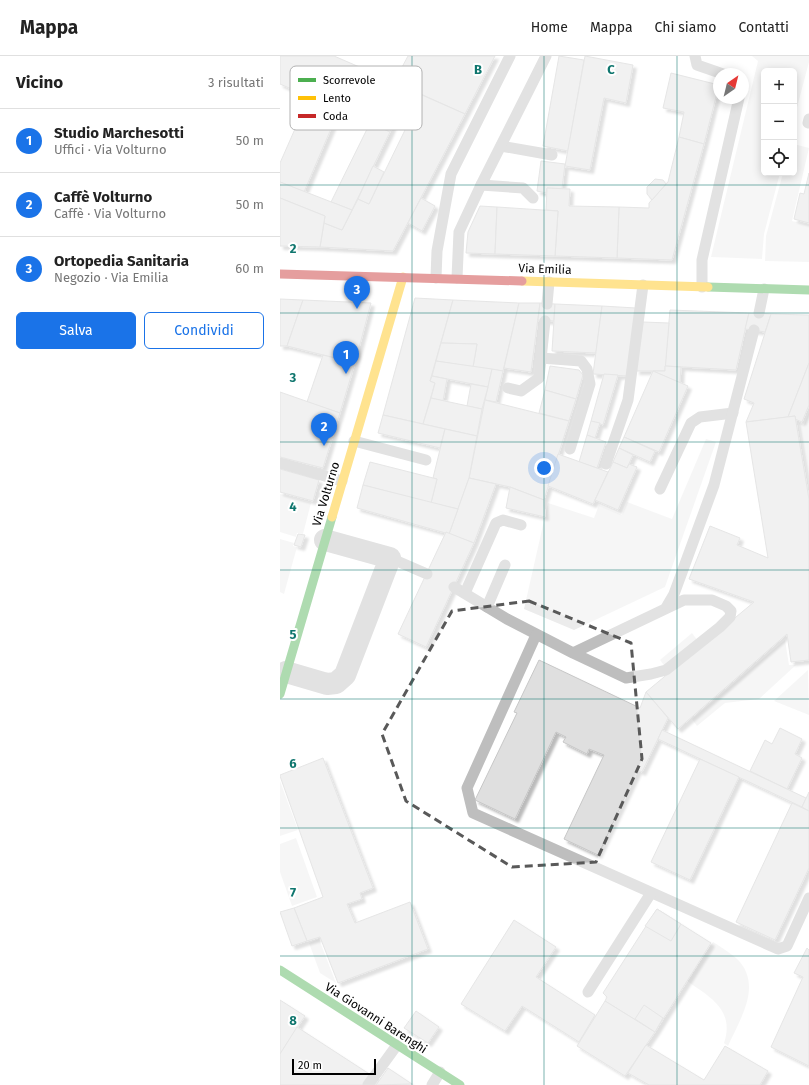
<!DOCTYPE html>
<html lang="it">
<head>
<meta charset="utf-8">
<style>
	body { margin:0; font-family:"Fira Sans",sans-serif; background:#f6f6f6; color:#222 }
	.controls { position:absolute; right:12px; top:12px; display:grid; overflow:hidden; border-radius:6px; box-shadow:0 2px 10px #0003 }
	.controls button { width:36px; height:36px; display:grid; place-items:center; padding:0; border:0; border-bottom:1px solid #e0e0e0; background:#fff; color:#222; font:20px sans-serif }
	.compass { position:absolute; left:433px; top:12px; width:36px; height:36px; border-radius:50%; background:#fff; box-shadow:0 2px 10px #0003; rotate:35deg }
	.scale { position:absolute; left:12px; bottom:10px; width:84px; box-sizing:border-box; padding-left:4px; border:2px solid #000; border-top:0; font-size:11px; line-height:14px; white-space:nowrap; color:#000; -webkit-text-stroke:3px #fff; paint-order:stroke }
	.you { position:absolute; left:264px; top:412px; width:14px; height:14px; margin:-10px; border:3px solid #fff; border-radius:50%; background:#1a73e8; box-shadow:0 0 0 6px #1a73e833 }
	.badge { display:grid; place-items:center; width:26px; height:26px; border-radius:50%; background:#1a73e8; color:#fff; font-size:13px; font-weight:700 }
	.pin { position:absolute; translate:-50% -33px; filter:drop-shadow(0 1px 2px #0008) }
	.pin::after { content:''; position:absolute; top:21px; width:14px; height:12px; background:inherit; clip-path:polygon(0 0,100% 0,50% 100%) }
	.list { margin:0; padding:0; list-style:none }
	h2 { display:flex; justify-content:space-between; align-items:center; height:52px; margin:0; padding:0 16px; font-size:17px }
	h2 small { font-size:13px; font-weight:400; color:#767676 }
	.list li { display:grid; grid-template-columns:26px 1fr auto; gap:12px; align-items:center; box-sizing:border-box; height:64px; padding:0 16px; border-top:1px solid #e0e0e0 }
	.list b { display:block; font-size:15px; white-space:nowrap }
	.list p { margin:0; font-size:13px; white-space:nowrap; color:#767676 }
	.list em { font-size:13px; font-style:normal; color:#767676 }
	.actions { display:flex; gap:8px; padding:12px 16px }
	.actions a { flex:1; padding:9px 0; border:1px solid #1a73e8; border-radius:6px; text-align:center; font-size:14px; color:#1a73e8 }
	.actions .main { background:#1a73e8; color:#fff }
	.icon { flex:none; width:22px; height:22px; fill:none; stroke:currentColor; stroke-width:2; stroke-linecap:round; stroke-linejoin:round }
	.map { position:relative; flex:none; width:529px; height:1029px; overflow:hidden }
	header { display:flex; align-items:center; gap:24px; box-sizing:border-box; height:56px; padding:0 20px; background:#fff; border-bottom:1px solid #e0e0e0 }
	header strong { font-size:19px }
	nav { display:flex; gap:22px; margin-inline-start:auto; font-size:14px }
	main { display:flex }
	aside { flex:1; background:#fff }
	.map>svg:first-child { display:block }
	.green { fill:#ececec }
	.building { fill:#dfdfdf; stroke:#c7c7c7; filter:url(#shadow) }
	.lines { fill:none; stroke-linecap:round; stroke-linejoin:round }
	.lane { stroke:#bebebe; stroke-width:11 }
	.street { stroke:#bebebe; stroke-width:22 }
	.fast { stroke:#4caf50; stroke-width:9 }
	.slow { stroke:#ffc107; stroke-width:9 }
	.jam { stroke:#c62828; stroke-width:9 }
	.marked { fill:none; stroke:#595959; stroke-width:3; stroke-dasharray:8 5; stroke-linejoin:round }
	.grid { fill:none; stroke:#0f766e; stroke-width:1; stroke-opacity:0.55 }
	.labels { text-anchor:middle; stroke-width:4; stroke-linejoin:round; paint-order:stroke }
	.street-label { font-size:12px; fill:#000; stroke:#fff }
	.key { fill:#fff; stroke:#b2b2b2; stroke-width:1 }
	.key-label { font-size:11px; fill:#000 }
	.grid-label { font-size:13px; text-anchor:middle; font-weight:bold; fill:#0f766e; stroke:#fff; stroke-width:4; stroke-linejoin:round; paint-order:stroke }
</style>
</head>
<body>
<header>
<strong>Mappa</strong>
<nav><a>Home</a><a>Mappa</a><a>Chi siamo</a><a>Contatti</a></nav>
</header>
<main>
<aside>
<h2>Vicino<small>3 risultati</small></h2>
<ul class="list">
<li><span class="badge">1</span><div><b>Studio Marchesotti</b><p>Uffici · Via Volturno</p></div><em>50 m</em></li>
<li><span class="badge">2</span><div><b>Caffè Volturno</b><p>Caffè · Via Volturno</p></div><em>50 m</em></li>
<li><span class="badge">3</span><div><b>Ortopedia Sanitaria</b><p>Negozio · Via Emilia</p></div><em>60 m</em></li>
</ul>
<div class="actions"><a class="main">Salva</a><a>Condividi</a></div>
</aside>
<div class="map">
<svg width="529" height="1029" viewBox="0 0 529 1029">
	<defs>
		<filter id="shadow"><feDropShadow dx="3.5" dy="3.5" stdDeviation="1" flood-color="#0004"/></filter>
	</defs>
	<rect width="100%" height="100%" fill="#fff"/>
	<!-- green -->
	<g class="green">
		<path d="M472,0H529V6L514,63V15H484V117H500L484,178L482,203L431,201L478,5Z"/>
		<path d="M514,88L529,92L512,165L529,169V206L485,205L486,180L503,117H514Z"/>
		<path d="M529,356V427L519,367L524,369Z"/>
		<path d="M426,383L436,386L385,531L294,574L244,553L268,447L314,462L319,449L342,459L347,446L392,463Z"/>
		<path d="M0,438L31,447L23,478L17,477L16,481L0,476Z"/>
		<path d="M0,483L14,487L13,490L17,491L4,538L0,536Z"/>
		<path d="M412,577L418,585L386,612L380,604Z"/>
		<path d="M505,584L509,609H516L479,643L445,647L417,670L412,663Z"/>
		<path d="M528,614L529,659L494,645Z"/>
		<path d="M0,725L18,774L0,780Z"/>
		<path d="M16,782L37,841L12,850L0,816V788Z"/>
		<path d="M39,883L56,927L40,917L29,887Z"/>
		<path d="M433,886C441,891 449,896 456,902C484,928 460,963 448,990L444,987C455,954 430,941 407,925Z"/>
	</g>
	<!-- building -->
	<g class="building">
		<path d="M0,0H54L114,26L105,48L119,54L110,76L0,28Z"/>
		<path d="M128,0H215L185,58L114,26Z"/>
		<path d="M279,0L304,4L288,95L263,90Z"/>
		<path d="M305,0L353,9L346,47L324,42L310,114L285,110Z"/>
		<path d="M391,17L439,29L424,88L399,81L404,56L383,52Z"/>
		<path d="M142,39L185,58L113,195L40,191L44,167L62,174L78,143L89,148Z"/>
		<path d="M29,41L59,54L24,136L0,126V107Z"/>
		<path d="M90,67L110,76L72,154L51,146Z"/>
		<path d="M399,81L424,88L392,204L337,202L339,151L369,152V147L388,126Z"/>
		<path d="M261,105L285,108L282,133L267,132L266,137L257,135Z"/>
		<path d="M93,110L104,116L89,148L78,143Z"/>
		<path d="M529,117V167L514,163L520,137L524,138Z"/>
		<path d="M375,123L383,124L386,128L372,144L367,138V131Z"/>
		<path d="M0,126L72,154L62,174L44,167L45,160L0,142Z"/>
		<path d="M267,132L290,133L289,150L339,151L337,202L275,200L278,155L266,154Z"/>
		<path d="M0,142L45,160L40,191L0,190Z"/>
		<path d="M141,142L155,150L142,175L128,167Z"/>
		<path d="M200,150L217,151L215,198L186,197L188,176Z"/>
		<path d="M217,151L278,155L275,200L215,198Z"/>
		<path d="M135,242L173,244L150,325L155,327L143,368L103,359Z"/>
		<path d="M0,243L23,244L7,290H0Z"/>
		<path d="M23,244L91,247L75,307L7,290Z"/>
		<path d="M173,244L239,247L223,315L193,311L197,288L161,287Z"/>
		<path d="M239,247H260L251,316L224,312Z"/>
		<path d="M260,247L275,248L274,265L258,264Z"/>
		<path d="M275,248L322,250L316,297L272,295Z"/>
		<path d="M322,250L356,252L347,320L313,318Z"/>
		<path d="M390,254L469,257L456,314L385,310Z"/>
		<path d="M469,257L491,258L485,276L465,273Z"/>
		<path d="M491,258L529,259V307L508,361L466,366L474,347L464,343Z"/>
		<path d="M363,266L389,267L385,315H356Z"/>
		<path d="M161,287L197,288L193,311L156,305Z"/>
		<path d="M43,299L75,307L60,357L27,346Z"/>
		<path d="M156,305L212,313L208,331L152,320Z"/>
		<path d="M529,307V349L522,366L515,363V360L508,361Z"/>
		<path d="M270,310L299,314L303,319L296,343L265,334Z"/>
		<path d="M385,310L401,311L400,327L373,315H385Z"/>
		<path d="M212,313L223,315L216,346L205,344Z"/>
		<path d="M373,315L408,330L379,396L344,381Z"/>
		<path d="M324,318L338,319L323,369L311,365Z"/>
		<path d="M152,320L167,323L163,345L151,342L155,327L150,325Z"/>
		<path d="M191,328L208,331L202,353L187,350Z"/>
		<path d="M265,334L296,343L289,365L259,357Z"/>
		<path d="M0,336L60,357L43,412L0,401Z"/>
		<path d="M151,342L202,353L197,380L143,368Z"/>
		<path d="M205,344L289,365L264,444L230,431L189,422Z"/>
		<path d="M103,359L165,373L160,392L98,377Z"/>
		<path d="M515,360L529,443V604L511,606L507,578L398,673L366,636L474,546L409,523L430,470L460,482L457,489L488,502L466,366Z"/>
		<path d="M311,365L320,367L315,382L307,379Z"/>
		<path d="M165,373L197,380L189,422L178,453L151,447L157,423L153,422Z"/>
		<path d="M307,379L326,386L317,412L299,406Z"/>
		<path d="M344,381L375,395L370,406L339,392Z"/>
		<path d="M339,392L353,399L347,412L333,406Z"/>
		<path d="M278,398L328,416L313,448L268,430Z"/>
		<path d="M90,406L157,423L151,447L83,429Z"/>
		<path d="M333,406L347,412L349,408L357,411L338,454L315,444Z"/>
		<path d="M0,413L39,424L33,445L0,436Z"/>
		<path d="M189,422L216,428L194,487L169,478Z"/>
		<path d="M83,429L178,453L169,478L77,452Z"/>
		<path d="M230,431L264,444L265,461L226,452Z"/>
		<path d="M166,476L194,487L146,591L118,578Z"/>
		<path d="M18,478L25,479L21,491L14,489Z"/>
		<path d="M259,604L360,652L366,636L388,662L362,716L358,714L318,799L284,783L324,699L309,693L307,698L283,686L286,681L276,676L235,763L195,744L237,657L234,656Z"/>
		<path d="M500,672L522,683L515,698L522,702L507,733L470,715L485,684L492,688Z"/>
		<path d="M382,674L526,742L522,751L378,683Z"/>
		<path d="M43,702L93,832L80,837L82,843L67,848L75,867L130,846L148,893L58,927L40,881L27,885L14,852L43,841L0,720V719Z"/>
		<path d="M420,703L459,721L410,824L371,806Z"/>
		<path d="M529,736V755L522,751Z"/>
		<path d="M512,747L529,755V812L495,884L456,866Z"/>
		<path d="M14,852L27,885L12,890L0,856Z"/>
		<path d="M377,853L431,887L375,976L325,945L327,941L323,937Z"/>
		<path d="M377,853L401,868L391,885L365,870Z"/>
		<path d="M234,864L276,891L256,921L315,959L299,986L242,950L225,975L181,948Z"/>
		<path d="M527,892L529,894V1010L491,991L523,921L514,917Z"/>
		<path d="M0,944L25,960L0,998Z"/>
		<path d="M325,945L375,976L345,1020L297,990Z"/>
		<path d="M364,949L383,962L375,976L355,963Z"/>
		<path d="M136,955L159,971L148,987L124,972Z"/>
		<path d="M17,971L94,1021L100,1025L96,1029H0V998Z"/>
		<path d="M366,989L424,1024L445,990L488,1015L480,1029H369L348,1017Z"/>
		<path d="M108,1012L132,1028L96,1029Z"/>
	</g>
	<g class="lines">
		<!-- lane -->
		<g class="lane">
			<path d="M415,0L417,9L443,18"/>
			<path d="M528,67L529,63"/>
			<path d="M221,90L272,99"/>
			<path d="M201,129L243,132L253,142"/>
			<path d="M156,222L157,195L171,118L230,0"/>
			<path d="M177,222L179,176L201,129L266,0"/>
			<path d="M422,231V204L459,42"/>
			<path d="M267,248L269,226"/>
			<path d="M479,257L484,233"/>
			<path d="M261,302L301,305L307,313L310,328L290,393"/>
			<path d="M228,332L241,335L259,322L265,265"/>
			<path d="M74,385L146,404"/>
			<path d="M0,407L62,425"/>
			<path d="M326,408L348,344L363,229"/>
			<path d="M380,433L411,367L420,361L453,357"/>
			<path d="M110,502L147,518"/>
			<path d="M174,531L227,563L293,597L404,544H432L446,550L451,555L450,561L440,571L386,614L371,618L346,622L293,597"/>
			<path d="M185,537L216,467L223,464L241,469"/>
			<path d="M387,550L394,538L434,429L474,274"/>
			<path d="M207,551L225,509"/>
			<path d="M256,579L187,732L193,757L498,893L507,890L529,842"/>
			<path d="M308,936L371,837"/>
			<path d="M88,1029L117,989"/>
			<path d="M152,1029L160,1016"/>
		</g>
		<!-- street -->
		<path class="street" d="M6,616L47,628L56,627L65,619L110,502L45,484"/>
		<!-- fast -->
		<g class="fast">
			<path d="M428,231L529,234"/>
			<path d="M0,638L52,461"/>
			<path d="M0,914L180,1029"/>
		</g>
		<!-- slow -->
		<g class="slow">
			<path d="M242,225L428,231"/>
			<path d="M52,461L123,221"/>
		</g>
		<!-- jam -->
		<path class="jam" d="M0,218L242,225"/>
	</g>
	<!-- marked area -->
	<path d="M0 0H529V1029H0ZM249,545L351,587L362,703L316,806L232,811L126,745L102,678L172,555Z" fill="#fff" fill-opacity=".55" fill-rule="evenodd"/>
	<path class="marked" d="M249,545L351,587L362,703L316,806L232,811L126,745L102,678L172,555Z"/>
	<!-- grid -->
	<path class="grid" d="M132,0V1029M264,0V1029M397,0V1029M0,129H529M0,257H529M0,386H529M0,514H529M0,643H529M0,772H529M0,900H529"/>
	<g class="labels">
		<!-- street labels -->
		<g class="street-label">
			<text transform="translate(265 213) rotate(2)" y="4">Via Emilia</text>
			<text transform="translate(46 438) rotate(-73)" y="4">Via Volturno</text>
			<text transform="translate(96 962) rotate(33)" y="4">Via Giovanni Barenghi</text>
		</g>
	</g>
	<!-- legend -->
	<rect x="10" y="10" width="132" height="64" rx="6" class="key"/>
	<rect x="18" y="22" width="18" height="4" fill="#4caf50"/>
	<rect x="18" y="40" width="18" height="4" fill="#ffc107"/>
	<rect x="18" y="58" width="18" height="4" fill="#c62828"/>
	<g class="key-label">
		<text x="43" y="28">Scorrevole</text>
		<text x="43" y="46">Lento</text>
		<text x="43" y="64">Coda</text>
	</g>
	<g class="grid-label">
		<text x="198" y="18">B</text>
		<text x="331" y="18">C</text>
		<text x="13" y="197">2</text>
		<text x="13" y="326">3</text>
		<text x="13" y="455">4</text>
		<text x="13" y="583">5</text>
		<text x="13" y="712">6</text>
		<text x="13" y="841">7</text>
		<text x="13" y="969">8</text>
	</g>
</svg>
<div class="controls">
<button>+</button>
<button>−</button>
<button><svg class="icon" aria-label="locate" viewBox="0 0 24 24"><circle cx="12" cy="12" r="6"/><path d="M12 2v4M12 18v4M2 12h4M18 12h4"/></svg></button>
</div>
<svg class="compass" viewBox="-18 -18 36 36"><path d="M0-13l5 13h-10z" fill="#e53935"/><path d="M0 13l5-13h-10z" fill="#767676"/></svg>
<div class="scale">20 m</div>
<div class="you"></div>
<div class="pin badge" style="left:66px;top:318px">1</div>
<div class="pin badge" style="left:44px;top:390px">2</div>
<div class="pin badge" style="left:77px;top:253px">3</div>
</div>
</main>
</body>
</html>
